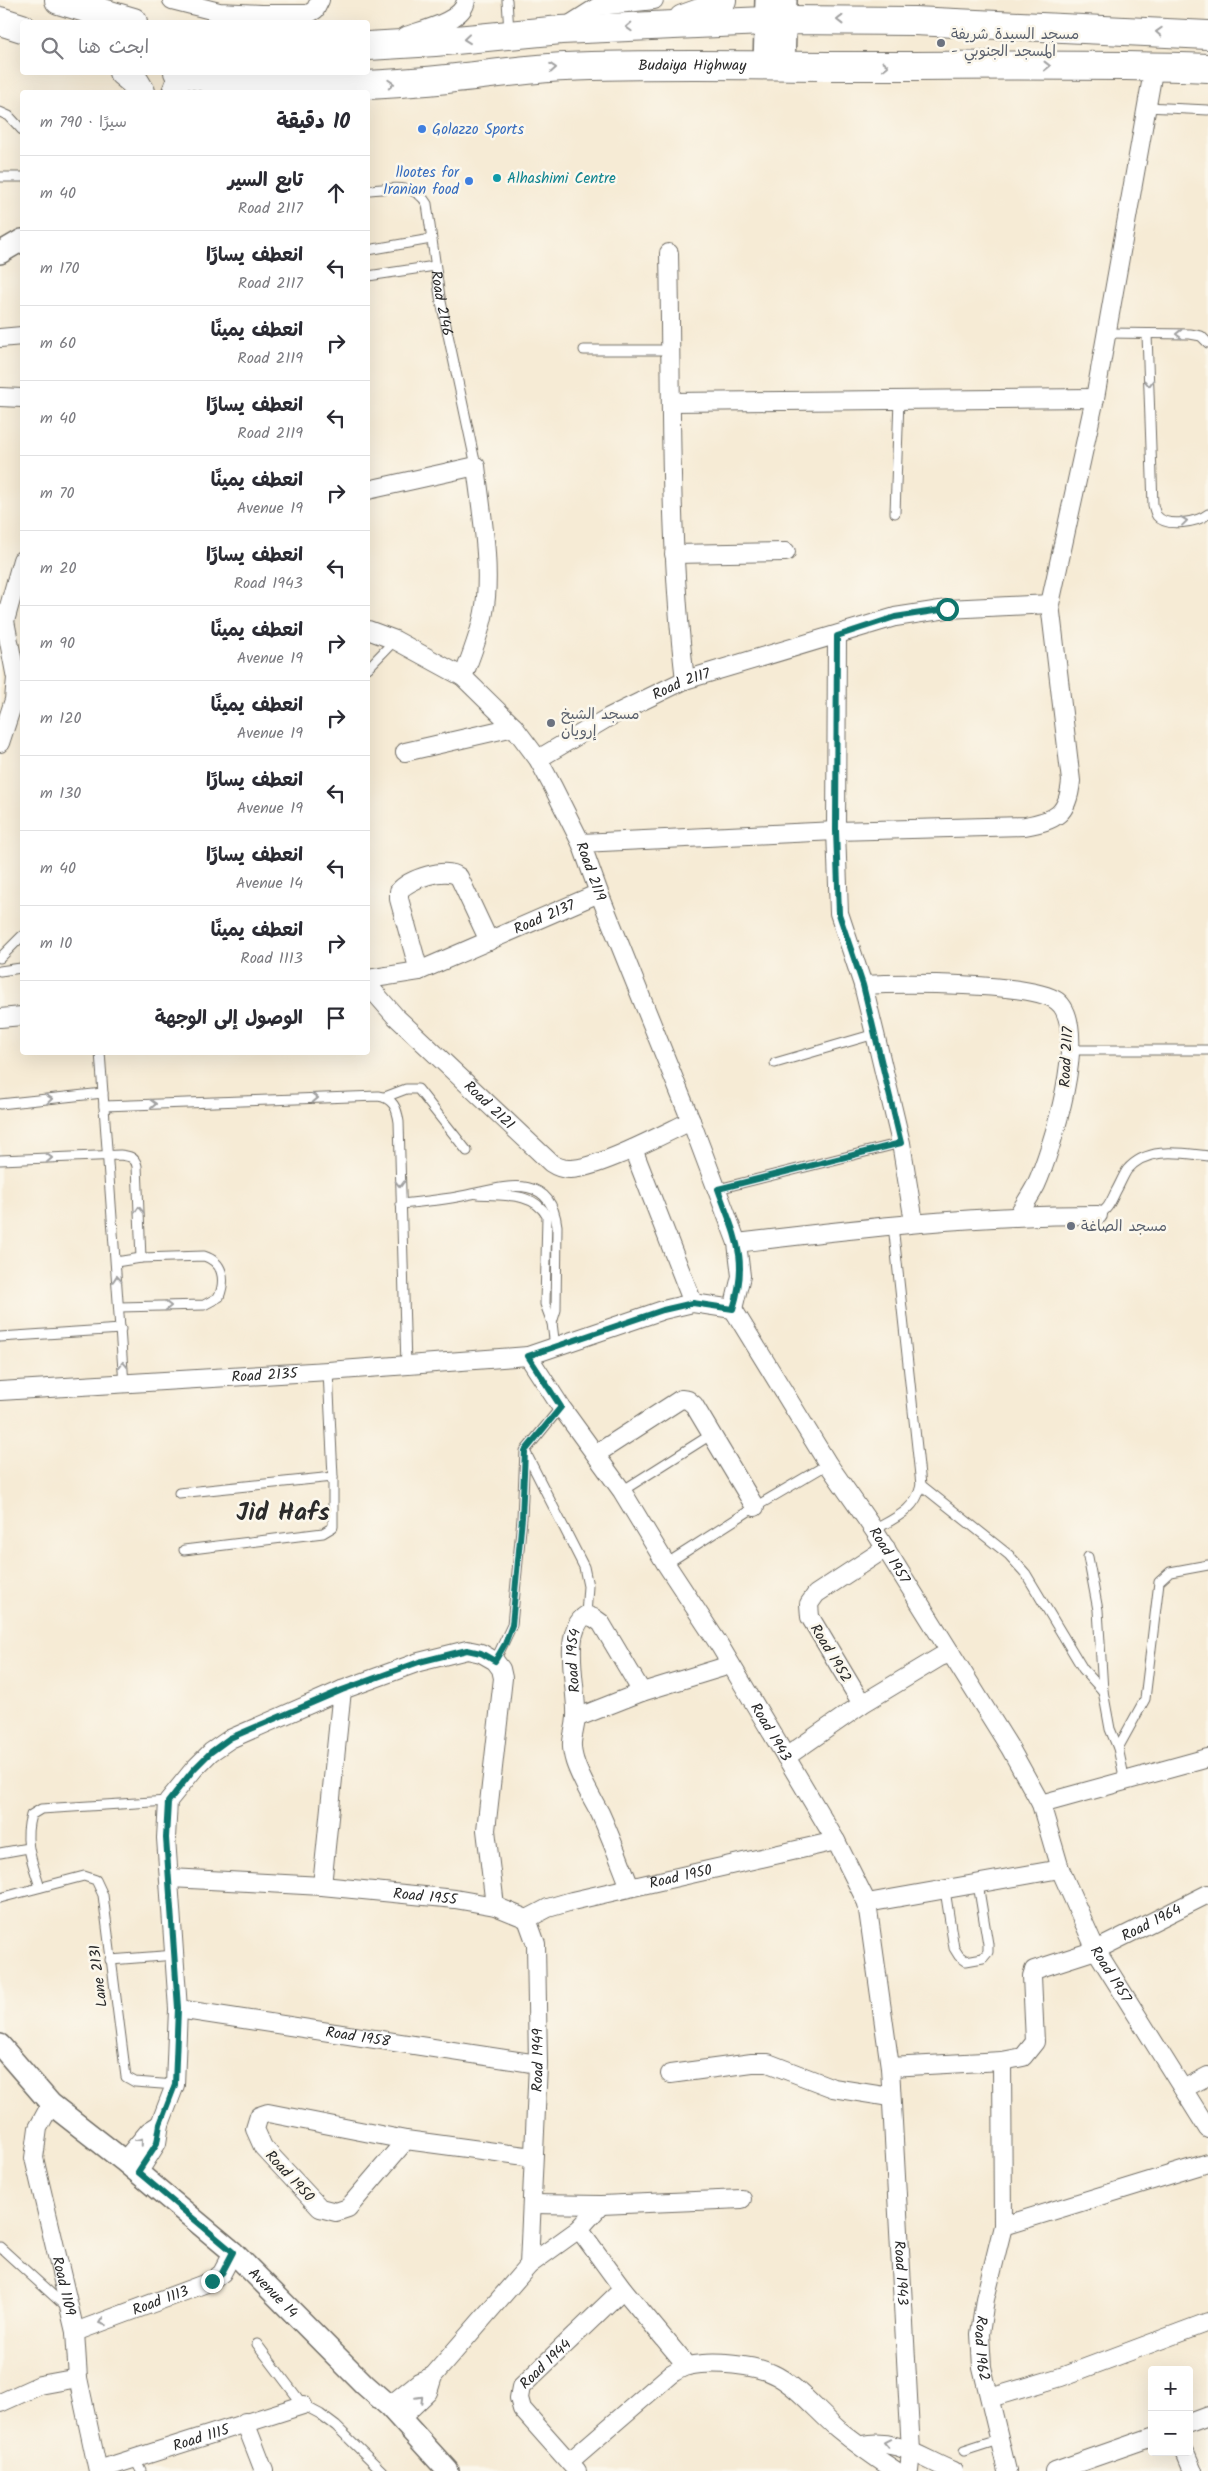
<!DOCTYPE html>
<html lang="ar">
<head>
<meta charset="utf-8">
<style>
	body { margin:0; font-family:Kalam,"Playpen Sans Arabic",sans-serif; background:#f2f2f3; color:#2b2b33; direction:rtl }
	.controls { position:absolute; right:15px; bottom:15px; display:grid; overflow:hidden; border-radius:5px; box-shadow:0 5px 20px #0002 }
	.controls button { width:45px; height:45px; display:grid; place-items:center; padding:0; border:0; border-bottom:1px solid #e1e1e2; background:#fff; color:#2b2b33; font:25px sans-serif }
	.stop { position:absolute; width:15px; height:15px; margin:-11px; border:4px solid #0f766e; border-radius:50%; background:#fff }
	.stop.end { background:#0f766e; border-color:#fff; box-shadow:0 1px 5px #0008 }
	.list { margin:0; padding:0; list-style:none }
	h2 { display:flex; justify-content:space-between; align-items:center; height:65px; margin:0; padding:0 20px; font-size:21px }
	h2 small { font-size:16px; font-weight:400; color:#7c7c81 }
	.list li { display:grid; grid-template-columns:32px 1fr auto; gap:15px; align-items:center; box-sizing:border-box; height:75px; padding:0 20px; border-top:1px solid #e1e1e2 }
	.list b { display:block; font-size:19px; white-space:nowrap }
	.list p { margin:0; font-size:16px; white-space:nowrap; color:#7c7c81 }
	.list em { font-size:16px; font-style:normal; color:#7c7c81 }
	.icon { flex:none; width:28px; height:28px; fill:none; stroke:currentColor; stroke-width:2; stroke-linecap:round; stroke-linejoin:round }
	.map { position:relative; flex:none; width:1208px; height:2471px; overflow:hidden; direction:ltr }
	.search { position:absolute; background:#fff; box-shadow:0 5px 20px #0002; left:20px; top:20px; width:350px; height:55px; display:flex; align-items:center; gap:12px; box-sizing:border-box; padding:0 18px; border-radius:5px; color:#7c7c81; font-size:19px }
	.panel { position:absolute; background:#fff; box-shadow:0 5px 20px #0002; left:20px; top:90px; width:350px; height:965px; border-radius:5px; direction:rtl }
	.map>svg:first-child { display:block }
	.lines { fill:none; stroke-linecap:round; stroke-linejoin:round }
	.service-casing { stroke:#726e66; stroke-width:11 }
	.minor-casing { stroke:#726e66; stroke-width:20 }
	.tertiary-casing { stroke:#726e66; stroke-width:24 }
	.primary-casing { stroke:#726e66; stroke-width:30 }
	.service { stroke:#fff; stroke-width:9 }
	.minor { stroke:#fff; stroke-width:18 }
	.tertiary { stroke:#fff; stroke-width:21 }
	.primary { stroke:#fff; stroke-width:28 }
	.oneway { stroke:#a0a0a0 }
	.route { stroke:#0f766e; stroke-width:6 }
	.worship-dot { fill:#6b7280; stroke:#fbf7ec; stroke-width:2 }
	.shop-dot { fill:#3f7fe0; stroke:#fbf7ec; stroke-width:2 }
	.culture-dot { fill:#0f9aa8; stroke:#fbf7ec; stroke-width:2 }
	.labels { text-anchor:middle; stroke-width:5; stroke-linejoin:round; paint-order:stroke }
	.worship-label { font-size:15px; fill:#5b616d; stroke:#fbf7ec; text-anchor:start }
	.street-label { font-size:15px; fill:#2b2b2b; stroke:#fbf7ec }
	.shop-label { font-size:15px; fill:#366cbe; stroke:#fbf7ec; text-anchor:start }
	.culture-label { font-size:15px; fill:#0d838f; stroke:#fbf7ec; text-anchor:start }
	.town-label { font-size:25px; font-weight:bold; fill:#2b2b2b; stroke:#fbf7ec }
</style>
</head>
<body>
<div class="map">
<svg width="1208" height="2471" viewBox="0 0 1208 2471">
	<rect width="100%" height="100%" fill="#fbf7ec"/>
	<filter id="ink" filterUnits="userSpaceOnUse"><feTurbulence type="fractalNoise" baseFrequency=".02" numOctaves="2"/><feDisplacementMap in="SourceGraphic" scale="10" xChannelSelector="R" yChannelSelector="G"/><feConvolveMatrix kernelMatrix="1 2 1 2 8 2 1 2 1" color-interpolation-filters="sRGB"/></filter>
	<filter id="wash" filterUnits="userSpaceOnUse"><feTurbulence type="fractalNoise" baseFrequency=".0096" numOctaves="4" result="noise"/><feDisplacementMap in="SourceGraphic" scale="20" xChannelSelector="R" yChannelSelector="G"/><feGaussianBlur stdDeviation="1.12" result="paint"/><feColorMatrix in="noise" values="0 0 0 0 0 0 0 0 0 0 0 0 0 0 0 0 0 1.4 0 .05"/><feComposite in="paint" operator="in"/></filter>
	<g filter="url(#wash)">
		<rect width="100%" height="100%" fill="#f6ebd5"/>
	</g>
	<g filter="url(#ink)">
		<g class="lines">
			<!-- service casing -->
			<g class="service-casing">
				<g id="service">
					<path d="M507,0L509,32"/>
					<path d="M1146,107L1208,110"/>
					<path d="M0,112L9,116L22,130"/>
					<path d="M0,177H22"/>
					<path id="s1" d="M368,190C389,189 415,182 427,204L440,297L476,466"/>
					<path d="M368,250L431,239"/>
					<path d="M368,276L435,266"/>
					<path d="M1107,333L1190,334L1201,336L1208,343"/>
					<path d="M1147,334L1153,505C1154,508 1155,513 1157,516C1167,528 1198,522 1208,514"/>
					<path d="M584,350H671"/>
					<path d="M895,513L899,400"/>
					<path d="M368,668L395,640"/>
					<path d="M0,958L22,936"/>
					<path d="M0,971L21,968"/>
					<path d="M1069,1050H1208"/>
					<path d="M100,1052L124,1384"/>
					<path d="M775,1063L875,1034"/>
					<path d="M385,1097L406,1089H418L467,1151"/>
					<path d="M0,1104L103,1093"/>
					<path d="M104,1106L378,1096C393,1098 397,1108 399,1122L406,1366"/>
					<path d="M0,1160L120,1155C129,1156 135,1157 137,1166L141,1258"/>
					<path d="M718,1189L901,1143"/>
					<path d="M477,1194C502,1196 533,1191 547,1216L545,1304L552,1323L555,1347"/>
					<path d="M401,1204C421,1202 442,1200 462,1196C499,1189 550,1168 557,1226L556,1310L552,1323"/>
					<path d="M1098,1215C1108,1210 1111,1201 1116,1191C1120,1184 1123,1176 1127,1170C1147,1146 1181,1153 1208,1156"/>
					<path d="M116,1262L141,1258L204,1256C223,1262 226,1279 219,1297L204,1305L119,1307"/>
					<path d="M0,1337L121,1329"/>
					<path d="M526,1453L584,1567L588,1586L586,1615"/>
					<path d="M921,1485L1009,1555L1026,1574L1083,1669L1103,1691"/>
					<path d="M622,1491L712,1434"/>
					<path d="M179,1493L333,1477"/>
					<path d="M874,1530C895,1518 916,1510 921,1485L893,1225"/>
					<path d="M184,1550L323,1533L333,1527V1477L328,1371"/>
					<path d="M1088,1557L1098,1610L1103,1691L1110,1729L1118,1748L1125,1781"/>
					<path d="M666,1564L755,1507L828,1464"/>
					<path d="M495,1661L512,1625L522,1518L525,1451L561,1407"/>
					<path d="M1118,1748L1145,1699L1159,1582L1170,1572L1208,1565"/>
					<path d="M0,1853L28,1848"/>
					<path d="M40,1887C32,1861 23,1842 31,1815L41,1809L168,1801"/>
					<path d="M945,1890L954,1948L959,1956L966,1961L983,1958L988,1952V1944L978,1884"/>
					<path d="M0,1898L84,1876L96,1880L103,1895L126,2077L135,2082L175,2085"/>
					<path d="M110,1960L176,1955"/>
					<path d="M0,2247L68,2309"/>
					<path d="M257,2344L303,2405L320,2414L336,2426L382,2471"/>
					<path d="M964,2451L998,2440"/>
					<path d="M134,2458L141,2471"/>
				</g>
			</g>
			<!-- minor casing -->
			<g class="minor-casing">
				<g id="minor">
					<path d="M172,0L219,12L261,14H308L315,10L320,0"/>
					<path d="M566,27L599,6L654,0"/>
					<path d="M406,36C423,30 464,21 466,0"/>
					<path d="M669,253C672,395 668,538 685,680"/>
					<path d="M0,338L22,336"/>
					<path d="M0,397L22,398"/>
					<path d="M672,402L1095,398"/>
					<path d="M368,490L476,466C481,510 492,569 484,612C480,634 471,656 463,677"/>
					<path d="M674,554L786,552"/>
					<path id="s2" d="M368,630L395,640L463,677L514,727L538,759L553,787L581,843L599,893L691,1121L737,1243L741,1276L733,1309"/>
					<path d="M837,636L836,831L839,913L863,985L875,1034L901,1143L914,1222"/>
					<path d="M0,743L14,700L16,678L5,621L22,560"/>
					<path d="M405,752L514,727"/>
					<path id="s3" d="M538,759L609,717L685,680L895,617L947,609L1050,604"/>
					<path d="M581,843L836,831L1025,826C1056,820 1068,815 1071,781L1050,604L1095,398L1154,66"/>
					<path d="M419,971L399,899V891C409,879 446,866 459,877L489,941"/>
					<path id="s4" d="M368,979L419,971L599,893"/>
					<path id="s5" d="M368,985L395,1016L551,1163C557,1167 562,1169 569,1169C596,1170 665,1133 691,1121"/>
					<path d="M863,985C899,983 1032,982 1057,1001C1091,1027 1051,1152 1036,1185C1031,1195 1024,1205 1018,1215"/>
					<path d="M0,1018L22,1016"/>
					<path d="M633,1149L693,1303"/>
					<path d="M737,1243C860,1228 975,1215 1098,1215"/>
					<path id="s6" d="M733,1309L828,1464L874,1530L1010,1748L1041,1804L1060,1869L1096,1950L1208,2129"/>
					<path id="s7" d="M528,1356L561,1407L622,1491L666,1564L720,1646L836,1841L867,1903L890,2067L911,2451L909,2471"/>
					<path id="s8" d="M0,1391L328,1371L528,1356L663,1310L693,1303L733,1309"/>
					<path d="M596,1454L681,1399L688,1400L694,1405L755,1507"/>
					<path d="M862,1704L810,1617L809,1604L816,1594L886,1548"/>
					<path d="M576,1718L642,1692L730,1665"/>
					<path d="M786,1757L862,1704L940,1657L951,1653"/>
					<path d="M1041,1804L1208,1758"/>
					<path id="s9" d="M170,1878L322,1886L455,1899L495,1906L527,1919"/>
					<path d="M322,1886L342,1690"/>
					<path id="s10" d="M630,1887C620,1862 611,1837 600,1813C591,1796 581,1780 575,1762C568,1739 575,1736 576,1717C578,1690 560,1632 586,1615L594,1618L601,1623L642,1692"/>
					<path d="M867,1903L1060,1869"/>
					<path id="s11" d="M527,1919L548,1908L572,1901L836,1841"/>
					<path id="s12" d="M178,2009L538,2064"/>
					<path id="s13" d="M1002,2061L1003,2226L985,2299L980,2334L982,2367L1007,2471"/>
					<path id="s14" d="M890,2067L1002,2061L1023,2057L1035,2042L1032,1976L1034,1970L1096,1950L1208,1894"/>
					<path d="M670,2074L752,2063H768L833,2088L890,2097"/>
					<path d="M1183,2089L1208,2076"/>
					<path id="s15" d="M51,2104L38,2128L34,2158L75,2332L78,2378L98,2471"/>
					<path d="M406,2140L348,2208L336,2212L320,2208L263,2147L255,2129L259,2116L268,2113L406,2140L533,2157"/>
					<path d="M124,2161L149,2131L160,2124"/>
					<path d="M138,2173L157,2143L160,2124L175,2085L178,2009L166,1838L168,1801L194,1769L211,1752L230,1739L342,1690L419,1662L467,1650L481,1653L495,1661L501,1669L503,1678L486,1830L495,1906"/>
					<path d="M532,2204L601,2205L742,2199"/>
					<path d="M1003,2226L1208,2163"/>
					<path d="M579,2229L623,2289L687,2366"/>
					<path d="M529,2265L579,2229L601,2205"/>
					<path id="s16" d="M75,2332L212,2281L222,2273L233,2252"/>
					<path d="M990,2398L1061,2377L1208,2322"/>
					<path d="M0,2403L40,2385L78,2378"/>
					<path d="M389,2406L419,2382L433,2376"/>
					<path id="s17" d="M401,2418L428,2392L433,2376L529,2265L538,2064L536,1944L527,1919"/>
					<path d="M245,2422L264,2471"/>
					<path d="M1189,2423L1208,2416"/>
					<path d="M862,2445C897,2438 921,2458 953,2471"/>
					<path d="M1185,2452L1193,2471"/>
					<path d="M569,2462L671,2374C676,2371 682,2367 688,2366C712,2361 756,2364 777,2376C800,2389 818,2412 838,2429C856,2444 876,2458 896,2471"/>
					<path id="s18" d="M98,2470L303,2405"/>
					<path id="s19" d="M577,2471L522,2409L519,2398L521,2387L623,2289"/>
					<path d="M1055,2471L1152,2437"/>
				</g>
			</g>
			<!-- tertiary casing -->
			<g class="tertiary-casing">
				<g id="tertiary">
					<path d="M764,64L766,0"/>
					<path d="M784,65L786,0"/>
					<path d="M173,92L181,72"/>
					<path d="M0,253L22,240"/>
					<path id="s20" d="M0,2045L51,2104L124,2161L233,2252L365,2385L389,2406L448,2471"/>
				</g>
			</g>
			<!-- primary casing -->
			<g class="primary-casing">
				<g id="primary">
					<path d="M59,0L133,22"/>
					<path d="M683,19L708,10L722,0"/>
					<path d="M0,21L22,28"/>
					<path d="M368,46L435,42L561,30L785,20L914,21L1208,35"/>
					<path d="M123,72L135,82L141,92"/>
					<path id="s21" d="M178,72C266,91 358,88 447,79C486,75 525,69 565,67C665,63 766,66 866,66C980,66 1094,64 1208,68"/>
				</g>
			</g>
			<!-- service -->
			<use href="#service" class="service"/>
			<!-- minor -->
			<use href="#minor" class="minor"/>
			<!-- tertiary -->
			<use href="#tertiary" class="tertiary"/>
			<!-- primary -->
			<use href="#primary" class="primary"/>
		</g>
		<!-- one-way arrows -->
		<defs><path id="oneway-chevron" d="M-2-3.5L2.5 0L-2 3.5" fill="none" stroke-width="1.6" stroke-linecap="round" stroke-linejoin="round" transform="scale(1.25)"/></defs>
		<g class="oneway">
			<use href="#oneway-chevron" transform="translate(840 20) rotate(-180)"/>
			<use href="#oneway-chevron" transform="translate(629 27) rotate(178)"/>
			<use href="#oneway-chevron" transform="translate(1159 32) rotate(-177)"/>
			<use href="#oneway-chevron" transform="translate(467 39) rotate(174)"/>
			<use href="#oneway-chevron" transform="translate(885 66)"/>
			<use href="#oneway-chevron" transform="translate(1047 66)"/>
			<use href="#oneway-chevron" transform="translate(553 68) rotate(-4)"/>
			<use href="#oneway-chevron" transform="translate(391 84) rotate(-3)"/>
			<use href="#oneway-chevron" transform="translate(1179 334) rotate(180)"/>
			<use href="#oneway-chevron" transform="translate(1149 383) rotate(88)"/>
			<use href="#oneway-chevron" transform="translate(1184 521) rotate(-7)"/>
			<use href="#oneway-chevron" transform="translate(315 1098) rotate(-2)"/>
			<use href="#oneway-chevron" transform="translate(49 1099) rotate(-6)"/>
			<use href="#oneway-chevron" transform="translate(153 1104) rotate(-2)"/>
			<use href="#oneway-chevron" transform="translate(49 1158) rotate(-2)"/>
			<use href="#oneway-chevron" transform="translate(400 1184) rotate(89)"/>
			<use href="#oneway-chevron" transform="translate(139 1210) rotate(-93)"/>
			<use href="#oneway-chevron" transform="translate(117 1279) rotate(-94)"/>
			<use href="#oneway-chevron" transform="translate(168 1306) rotate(-1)"/>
			<use href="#oneway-chevron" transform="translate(123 1365) rotate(-92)"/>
			<use href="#oneway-chevron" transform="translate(140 2141) rotate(-50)"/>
			<use href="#oneway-chevron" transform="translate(102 2322) rotate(160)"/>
			<use href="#oneway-chevron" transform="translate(420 2399) rotate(-45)"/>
			<use href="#oneway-chevron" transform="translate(887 2443) rotate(-169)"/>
		</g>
	</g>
	<g class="lines" filter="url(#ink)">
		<!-- route -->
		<path class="route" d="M212,2281L222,2273L233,2252L138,2172L157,2143L160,2124L175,2085L178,2008L166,1838L168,1802L194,1769L211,1752L230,1738L342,1690L419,1662L467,1650L481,1653L495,1661L505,1644L512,1625L522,1518L525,1451L561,1407L528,1356L663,1310L693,1303L733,1309C749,1258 735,1237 718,1189L901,1143L863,985L839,914L836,831L837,636L895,617L947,609"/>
	</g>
	<!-- markers -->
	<g class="worship-dot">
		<circle cx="941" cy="43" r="5"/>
		<circle cx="551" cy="723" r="5"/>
		<circle cx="1071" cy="1226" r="5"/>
	</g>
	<g class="shop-dot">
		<circle cx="422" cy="129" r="5"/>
		<circle cx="469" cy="181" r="5"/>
	</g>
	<circle class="culture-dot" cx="497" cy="178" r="5"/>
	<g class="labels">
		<!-- worship labels -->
		<g class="worship-label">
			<text x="951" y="39">مسجد السيدة شريفة<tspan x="951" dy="17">- المسجد الجنوبي</tspan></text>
			<text x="561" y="719">مسجد الشيخ<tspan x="561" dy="17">إرويان</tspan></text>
			<text x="1081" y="1231">مسجد الصاغة</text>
		</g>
		<!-- street labels -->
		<g class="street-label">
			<text dy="5" stroke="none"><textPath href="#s21" startOffset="516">Budaiya Highway</textPath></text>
			<text dy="5" stroke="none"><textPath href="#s1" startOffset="165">Road 2146</textPath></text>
			<text dy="5" stroke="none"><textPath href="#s3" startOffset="162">Road 2117</textPath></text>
			<text dy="5" stroke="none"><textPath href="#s2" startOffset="342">Road 2119</textPath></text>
			<text dy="5" stroke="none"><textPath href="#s4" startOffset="188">Road 2137</textPath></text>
			<text transform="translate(1066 1057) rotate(-87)" y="5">Road 2117</text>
			<text dy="5" stroke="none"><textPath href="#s5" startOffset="171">Road 2121</textPath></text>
			<text dy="5" stroke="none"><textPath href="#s8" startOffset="265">Road 2135</textPath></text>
			<text dy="5" stroke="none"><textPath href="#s6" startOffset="292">Road 1957</textPath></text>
			<text transform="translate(831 1653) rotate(59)" y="5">Road 1952</text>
			<text dy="5" stroke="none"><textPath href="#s10" startOffset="239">Road 1954</textPath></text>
			<text dy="5" stroke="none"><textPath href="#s7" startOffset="448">Road 1943</textPath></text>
			<text dy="5" stroke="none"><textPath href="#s11" startOffset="160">Road 1950</textPath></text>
			<text dy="5" stroke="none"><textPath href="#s9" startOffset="256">Road 1955</textPath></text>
			<text dy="5" stroke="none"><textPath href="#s14" startOffset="352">Road 1964</textPath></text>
			<text dy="5" stroke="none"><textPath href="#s6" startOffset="768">Road 1957</textPath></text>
			<text transform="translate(98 1976) rotate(-97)" y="5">Lane 2131</text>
			<text dy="5" stroke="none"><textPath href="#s12" startOffset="182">Road 1958</textPath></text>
			<text dy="5" stroke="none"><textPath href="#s17" startOffset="406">Road 1949</textPath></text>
			<text transform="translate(290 2176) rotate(47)" y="5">Road 1950</text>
			<text dy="5" stroke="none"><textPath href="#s7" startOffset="1016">Road 1943</textPath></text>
			<text dy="5" stroke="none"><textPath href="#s15" startOffset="189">Road 1109</textPath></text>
			<text dy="5" stroke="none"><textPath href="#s20" startOffset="370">Avenue 14</textPath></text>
			<text dy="5" stroke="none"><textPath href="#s16" startOffset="91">Road 1113</textPath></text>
			<text dy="5" stroke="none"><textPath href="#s13" startOffset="290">Road 1962</textPath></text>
			<text dy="5" stroke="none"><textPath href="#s19" startOffset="139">Road 1944</textPath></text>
			<text dy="5" stroke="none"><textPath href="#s18" startOffset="108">Road 1115</textPath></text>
		</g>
		<!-- shop labels -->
		<g class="shop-label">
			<text x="432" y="134">Golazzo Sports</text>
			<text x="459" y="177" text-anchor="end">llootes for<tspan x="459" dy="17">Iranian food</tspan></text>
		</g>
		<!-- culture labels -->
		<g class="culture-label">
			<text x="507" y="183">Alhashimi Centre</text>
		</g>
		<!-- town labels -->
		<g class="town-label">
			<text x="283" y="1520">Jid Hafs</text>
		</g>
	</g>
</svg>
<div class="controls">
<button>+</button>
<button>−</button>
</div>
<div class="stop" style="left:947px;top:609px"></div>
<div class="stop end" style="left:212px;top:2281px"></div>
<div class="search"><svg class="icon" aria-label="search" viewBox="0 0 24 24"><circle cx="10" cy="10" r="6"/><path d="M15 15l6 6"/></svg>ابحث هنا</div>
<section class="panel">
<h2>10 دقيقة<small>سيرًا · 790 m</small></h2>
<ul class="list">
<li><svg class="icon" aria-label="ahead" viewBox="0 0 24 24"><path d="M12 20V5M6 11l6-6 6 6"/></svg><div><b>تابع السير</b><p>Road 2117</p></div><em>40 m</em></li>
<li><svg class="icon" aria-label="left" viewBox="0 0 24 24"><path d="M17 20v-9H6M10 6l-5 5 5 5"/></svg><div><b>انعطف يسارًا</b><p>Road 2117</p></div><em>170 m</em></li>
<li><svg class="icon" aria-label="right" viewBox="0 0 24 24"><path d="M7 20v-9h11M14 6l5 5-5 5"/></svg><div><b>انعطف يمينًا</b><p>Road 2119</p></div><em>60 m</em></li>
<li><svg class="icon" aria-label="left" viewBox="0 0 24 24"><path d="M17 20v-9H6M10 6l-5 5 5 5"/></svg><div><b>انعطف يسارًا</b><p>Road 2119</p></div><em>40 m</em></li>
<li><svg class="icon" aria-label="right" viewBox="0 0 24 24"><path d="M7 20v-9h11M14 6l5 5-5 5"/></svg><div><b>انعطف يمينًا</b><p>Avenue 19</p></div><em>70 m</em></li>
<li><svg class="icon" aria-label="left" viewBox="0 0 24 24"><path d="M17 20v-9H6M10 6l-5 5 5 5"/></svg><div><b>انعطف يسارًا</b><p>Road 1943</p></div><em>20 m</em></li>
<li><svg class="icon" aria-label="right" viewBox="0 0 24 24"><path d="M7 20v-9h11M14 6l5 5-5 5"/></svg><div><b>انعطف يمينًا</b><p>Avenue 19</p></div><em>90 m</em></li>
<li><svg class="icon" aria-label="right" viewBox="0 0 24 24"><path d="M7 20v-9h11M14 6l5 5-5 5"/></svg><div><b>انعطف يمينًا</b><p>Avenue 19</p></div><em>120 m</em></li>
<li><svg class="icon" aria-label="left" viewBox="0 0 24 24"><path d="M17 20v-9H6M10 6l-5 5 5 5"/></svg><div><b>انعطف يسارًا</b><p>Avenue 19</p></div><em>130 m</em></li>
<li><svg class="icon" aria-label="left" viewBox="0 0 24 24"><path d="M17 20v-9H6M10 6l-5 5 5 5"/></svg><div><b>انعطف يسارًا</b><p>Avenue 14</p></div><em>40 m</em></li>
<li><svg class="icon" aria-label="right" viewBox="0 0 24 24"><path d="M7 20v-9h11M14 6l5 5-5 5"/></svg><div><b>انعطف يمينًا</b><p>Road 1113</p></div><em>10 m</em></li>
<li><svg class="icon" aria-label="arrive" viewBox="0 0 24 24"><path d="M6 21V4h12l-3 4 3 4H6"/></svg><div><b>الوصول إلى الوجهة</b></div></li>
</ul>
</section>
</div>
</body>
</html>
